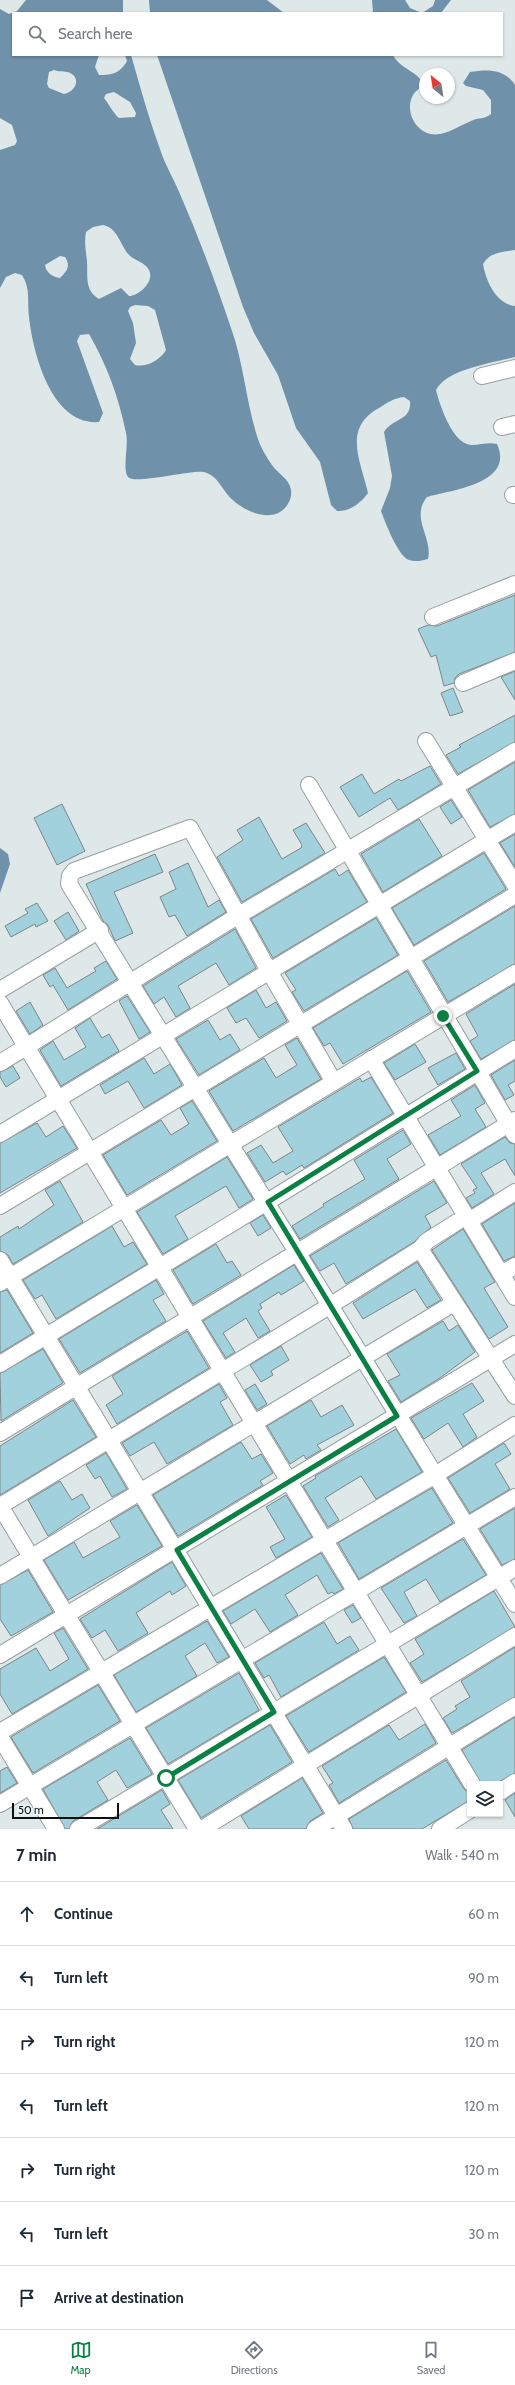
<!DOCTYPE html>
<html lang="en">
<head>
<meta charset="utf-8">
<style>
	body { margin:0; font-family:Cabin,sans-serif; background:#f6f6f7; color:#1f2937 }
	.controls { position:absolute; right:12px; bottom:12px; display:grid; overflow:hidden; border-radius:0px; box-shadow:0 1px 3px #0004 }
	.controls button { width:36px; height:36px; display:grid; place-items:center; padding:0; border:0; border-bottom:1px solid #e0e1e3; background:#fff; color:#1f2937; font:20px sans-serif }
	.compass { position:absolute; left:419px; top:68px; width:36px; height:36px; border-radius:50%; background:#fff; box-shadow:0 1px 3px #0004; rotate:330deg }
	.scale { position:absolute; left:12px; bottom:10px; width:107px; box-sizing:border-box; padding-left:4px; border:2px solid #0c0f0f; border-top:0; font-size:11px; line-height:14px; white-space:nowrap; color:#0c0f0f; -webkit-text-stroke:3px #ecf5f5; paint-order:stroke }
	.stop { position:absolute; width:12px; height:12px; margin:-9px; border:3px solid #0b8043; border-radius:50%; background:#fff }
	.stop.end { background:#0b8043; border-color:#fff; box-shadow:0 1px 4px #0008 }
	.list { margin:0; padding:0; list-style:none }
	h2 { display:flex; justify-content:space-between; align-items:center; height:52px; margin:0; padding:0 16px; font-size:17px }
	h2 small { font-size:13px; font-weight:400; color:#747a83 }
	.list li { display:grid; grid-template-columns:26px 1fr auto; gap:12px; align-items:center; box-sizing:border-box; height:64px; padding:0 16px; border-top:1px solid #e0e1e3 }
	.list b { display:block; font-size:15px; white-space:nowrap }
	.list em { font-size:13px; font-style:normal; color:#747a83 }
	.icon { flex:none; width:22px; height:22px; fill:none; stroke:currentColor; stroke-width:2; stroke-linecap:round; stroke-linejoin:round }
	.map { position:relative; flex:none; width:515px; height:1829px; overflow:hidden }
	.search { position:absolute; background:#fff; box-shadow:0 1px 3px #0004; left:12px; right:12px; top:12px; height:44px; display:flex; align-items:center; gap:10px; box-sizing:border-box; padding:0 14px; border-radius:0px; color:#747a83; font-size:15px }
	.sheet { height:500px; background:#fff }
	nav { display:flex; justify-content:space-around; align-items:center; box-sizing:border-box; height:56px; border-top:1px solid #e0e1e3; background:#fff; font-size:11px; color:#747a83 }
	nav a { display:grid; justify-items:center; gap:2px }
	nav .on { color:#0b8043 }
	.map>svg:first-child { display:block }
	.water { fill:#6f91a9; fill-rule:evenodd }
	.building { fill:#a2d1de; stroke:#7d8587 }
	.lines { fill:none; stroke-linecap:round; stroke-linejoin:round }
	.minor-casing { stroke:#97a0a0; stroke-width:18 }
	.minor { stroke:#fff; stroke-width:16 }
	.route { stroke:#0b8043; stroke-width:5 }
</style>
</head>
<body>
<div class="map">
<svg width="515" height="1829" viewBox="0 0 515 1829">
	<rect width="100%" height="100%" fill="#dfe8e8"/>
	<!-- water -->
	<g class="water">
		<path d="M26,0H123V13H13V55H99L95,67L99,75C113,75 120,73 127,61L125,55H131C140,86 149,119 160,149C165,165 174,179 180,194C199,238 216,283 231,328C244,364 246,403 258,439C261,448 267,458 272,465C278,474 289,478 291,490C292,497 289,504 284,509C268,524 239,509 227,494C220,485 216,475 204,472C189,470 134,485 128,477C122,469 129,445 126,433C119,398 107,365 89,334L80,335L77,341L103,413L99,422C52,426 33,354 29,317C27,302 31,289 22,275L15,273L6,277L0,288V150L15,145L17,141L12,125L0,118V9L9,14L17,11ZM54,70C58,72 63,71 67,72C81,75 78,91 64,94L49,88L47,84L49,72ZM114,92L130,102L136,113L135,117L119,118C113,113 109,104 104,98L106,94ZM103,225C118,228 120,245 129,255C135,261 145,262 149,270C155,281 139,296 129,296L121,288L99,299C84,290 88,276 87,261C86,251 84,243 86,232L93,227ZM60,256L65,257C71,266 67,271 60,278C53,277 46,273 45,265ZM135,305L148,306L155,310L166,350C161,359 147,368 135,365L130,359L136,343L133,323L128,311L130,307Z"/>
		<path d="M149,0H267L284,13H150Z"/>
		<path d="M372,0H405L410,8L422,13L433,6L435,0H451L441,13H373Z"/>
		<path d="M157,55H393C401,70 418,71 423,84C421,88 416,90 413,95C403,113 419,138 440,134C451,132 461,125 471,121C479,117 484,120 491,114V100L483,90L466,86L463,83L470,72C488,69 505,69 515,85V250C502,252 490,252 483,264C486,281 496,304 515,306V357C492,363 447,369 436,390C440,406 453,445 472,445C481,445 488,442 497,444C515,484 451,490 427,497C410,518 433,537 428,559C421,561 416,562 409,560C398,556 385,522 381,511L390,488L392,476L384,432C392,418 412,421 410,401L404,397C394,398 387,403 379,408C342,428 361,462 368,493C361,503 349,512 337,511L331,505L320,462L296,428L278,375L254,333L243,307Z"/>
		<path d="M0,848L8,854L10,864L0,893Z"/>
	</g>
	<!-- building -->
	<g class="building">
		<path d="M515,595V652L459,674L455,678L454,683L444,686L436,655L431,657L418,629L428,625L437,626Z"/>
		<path d="M515,671V700L501,677Z"/>
		<path d="M453,688L463,712L450,716L441,693Z"/>
		<path d="M515,715V742L458,774L446,755L461,747L459,745Z"/>
		<path d="M515,762V814L490,827L468,790Z"/>
		<path d="M430,766L441,784L398,810L390,798L359,817L340,787L362,774L374,794L399,779L401,781Z"/>
		<path d="M451,800L462,817L451,824L440,807Z"/>
		<path d="M62,804L85,851L57,865L34,818Z"/>
		<path d="M259,817L282,859L301,848L302,845L293,830L306,823L325,853L242,902L217,857L243,840L237,830Z"/>
		<path d="M419,819L442,856L383,892L361,854Z"/>
		<path d="M515,834V867L500,843Z"/>
		<path d="M484,853L506,889L414,945L392,908Z"/>
		<path d="M155,854L163,872L114,892L133,933L115,941L108,925L103,921L86,884Z"/>
		<path d="M188,863L208,907L219,900L226,912L187,936L175,915L169,917L160,897L176,889L169,872Z"/>
		<path d="M335,869L339,876L348,870L367,902L273,958L251,919Z"/>
		<path d="M37,903L48,921L36,927L35,924L11,937L5,926L28,913L25,909Z"/>
		<path d="M515,906V964L448,1002L424,961Z"/>
		<path d="M68,912L79,931L66,940L54,921Z"/>
		<path d="M376,918L398,955L304,1011L292,992L296,990L285,973Z"/>
		<path d="M235,929L256,968L229,985L216,963L178,986L190,1008L176,1017L164,997L154,1004L143,986Z"/>
		<path d="M106,961L117,979L68,1010L53,985L50,987L43,975L55,968L67,988L96,971L94,968Z"/>
		<path d="M407,971L431,1012L343,1064L330,1043L324,1046L313,1028Z"/>
		<path d="M515,984V1040L481,1059L470,1041L478,1036L466,1014Z"/>
		<path d="M256,990L266,1008L276,1002L287,1021L259,1038L246,1018L236,1023L227,1008Z"/>
		<path d="M127,996L150,1032L139,1039L119,1001Z"/>
		<path d="M30,1002L43,1025L30,1034L16,1011Z"/>
		<path d="M90,1018L102,1038L109,1034L119,1051L61,1086L40,1050L53,1041L64,1060L86,1047L75,1028Z"/>
		<path d="M208,1020L220,1040L230,1034L240,1050L199,1075L176,1039Z"/>
		<path d="M297,1038L321,1079L233,1131L209,1091L264,1058L276,1078L297,1065L285,1045Z"/>
		<path d="M415,1044L426,1062L395,1080L384,1063Z"/>
		<path d="M456,1053L465,1069L438,1085L428,1068Z"/>
		<path d="M144,1058L154,1074L170,1064L182,1085L144,1108L128,1081L105,1094L100,1085Z"/>
		<path d="M515,1060V1081L508,1085L514,1095L505,1100L491,1075Z"/>
		<path d="M13,1066L20,1078L6,1087L0,1077V1072Z"/>
		<path d="M371,1077L393,1113L304,1168L302,1165L286,1175L283,1171L265,1182L247,1153L261,1145L273,1163L293,1151L278,1127L360,1078L362,1082Z"/>
		<path d="M475,1085L485,1103L475,1109L486,1127L440,1155L428,1135L461,1116L451,1100Z"/>
		<path d="M192,1101L217,1141L127,1195L103,1155L161,1120L171,1135L189,1124L180,1108Z"/>
		<path d="M37,1123L46,1137L63,1126L77,1148L0,1193V1143Z"/>
		<path d="M403,1130L411,1144L387,1159L399,1179L300,1239L292,1226L324,1206L323,1204L365,1179L354,1160Z"/>
		<path d="M505,1137L510,1143L515,1144V1176L505,1159L481,1173L494,1194L472,1208L466,1198L475,1193L473,1190L477,1188L461,1164Z"/>
		<path d="M227,1157L253,1199L239,1208L226,1186L175,1216L188,1239L163,1254L137,1212Z"/>
		<path d="M60,1181L83,1222L13,1264L8,1255L0,1251V1237L18,1226L19,1229L54,1205L45,1190Z"/>
		<path d="M434,1181L447,1203L425,1216L431,1227L414,1242L346,1284L334,1263L320,1271L310,1256Z"/>
		<path d="M515,1203V1256L504,1261L482,1224Z"/>
		<path d="M263,1215L271,1228L258,1236L250,1223Z"/>
		<path d="M112,1226L124,1247L133,1242L147,1264L56,1319L42,1295L35,1299L23,1280Z"/>
		<path d="M463,1229L495,1282L484,1288L508,1327L489,1339L432,1250Z"/>
		<path d="M216,1244L227,1263L232,1261L241,1275L193,1304L173,1270Z"/>
		<path d="M417,1262L441,1300L427,1308L415,1289L363,1319L353,1303Z"/>
		<path d="M294,1265L304,1281L281,1295L279,1292L260,1304L262,1308L258,1311L270,1331L258,1338L246,1318L223,1333L235,1352L226,1358L203,1321Z"/>
		<path d="M156,1280L164,1294L153,1300L166,1321L80,1373L59,1339Z"/>
		<path d="M7,1290L33,1333L0,1353V1292Z"/>
		<path d="M443,1321L449,1331L458,1325L475,1352L440,1378L401,1402L388,1381L400,1375L387,1354Z"/>
		<path d="M187,1331L209,1368L117,1424L106,1405L123,1394L112,1376Z"/>
		<path d="M281,1346L289,1360L271,1371L273,1375L261,1382L250,1365Z"/>
		<path d="M43,1349L63,1383L1,1421L0,1373Z"/>
		<path d="M472,1383L484,1401L463,1414L477,1437L463,1447L448,1423L424,1439L411,1418Z"/>
		<path d="M219,1384L227,1398L220,1402L233,1425L167,1464L154,1442L130,1456L122,1443Z"/>
		<path d="M255,1384L267,1404L257,1410L245,1390Z"/>
		<path d="M73,1400L96,1437L0,1495V1446Z"/>
		<path d="M311,1400L321,1417L342,1405L354,1425L317,1445L321,1450L306,1459L304,1455L290,1464L267,1426Z"/>
		<path d="M396,1429L422,1472L376,1499L361,1476L346,1485L325,1498L339,1520L328,1527L303,1486L316,1478L315,1476Z"/>
		<path d="M241,1442L252,1459L261,1454L273,1473L260,1481L263,1485L178,1536L153,1495Z"/>
		<path d="M504,1443L511,1454L495,1464L510,1489L470,1513L448,1478Z"/>
		<path d="M106,1453L127,1489L112,1497L100,1476L95,1479L86,1465Z"/>
		<path d="M60,1481L72,1500L82,1494L90,1508L48,1536L28,1500Z"/>
		<path d="M432,1488L453,1523L359,1579L338,1543Z"/>
		<path d="M286,1495L312,1537L276,1558L270,1547L285,1539L266,1507Z"/>
		<path d="M137,1505L162,1546L68,1600L44,1560L74,1542L83,1558L120,1537L110,1521Z"/>
		<path d="M515,1508V1559L502,1565L480,1529Z"/>
		<path d="M463,1539L486,1575L440,1602L426,1579L404,1592L417,1616L404,1623L381,1588Z"/>
		<path d="M321,1553L343,1589L334,1594L332,1592L328,1594L317,1575L285,1595L298,1615L270,1632L255,1609L231,1624L223,1611Z"/>
		<path d="M172,1562L186,1586L172,1595L170,1591L136,1613L148,1633L118,1651L105,1630L92,1638L80,1619Z"/>
		<path d="M28,1570L53,1612L11,1636L0,1619V1585Z"/>
		<path d="M494,1591L515,1627L422,1682L410,1663L424,1654L415,1639Z"/>
		<path d="M353,1605L361,1618L352,1623L344,1610Z"/>
		<path d="M207,1621L229,1657L217,1663L205,1643L185,1656L197,1676L136,1712L114,1675Z"/>
		<path d="M324,1622L337,1644L350,1636L359,1650L281,1697L269,1675L264,1678L255,1663Z"/>
		<path d="M63,1628L88,1669L12,1714L0,1694V1669L36,1648L50,1671L69,1659L54,1633Z"/>
		<path d="M515,1647V1697L452,1733L443,1718L457,1709L455,1706L470,1697L461,1681Z"/>
		<path d="M384,1657L406,1692L309,1752L286,1716Z"/>
		<path d="M239,1673L259,1710L168,1764L146,1728Z"/>
		<path d="M98,1685L120,1721L33,1773L11,1737Z"/>
		<path d="M515,1717V1773L495,1784H481L462,1750Z"/>
		<path d="M425,1724L436,1743L339,1803L329,1785L333,1783L322,1766L389,1725L399,1740Z"/>
		<path d="M270,1725L292,1762L201,1818L178,1780Z"/>
		<path d="M130,1738L152,1774L127,1788L116,1770L97,1782L108,1800L73,1821L69,1829H65L43,1789Z"/>
		<path d="M446,1760L464,1789L470,1793V1800L422,1829H353L349,1819Z"/>
		<path d="M7,1767L17,1783L0,1793V1771Z"/>
		<path d="M302,1778L323,1813L310,1821L306,1829H249L241,1816Z"/>
		<path d="M162,1790L170,1804L161,1810L173,1829H97Z"/>
		<path d="M515,1793V1817L505,1800Z"/>
	</g>
	<g class="lines">
		<!-- minor casing -->
		<g class="minor-casing">
			<g id="minor">
				<path d="M482,376L515,368"/>
				<path d="M502,427L515,424"/>
				<path d="M513,495H515"/>
				<path d="M433,617L515,584"/>
				<path d="M463,683L515,661"/>
				<path d="M426,741L515,885"/>
				<path d="M309,785L515,1135"/>
				<path d="M0,990L100,930"/>
				<path d="M0,1003L472,1784"/>
				<path d="M371,1059L515,1297"/>
				<path d="M0,1063L239,915L515,751"/>
				<path d="M334,1082L269,971L190,828L74,871L70,876L69,884L515,1604"/>
				<path d="M0,1134L515,823"/>
				<path d="M0,1206L515,895"/>
				<path d="M469,1221L515,1192"/>
				<path d="M420,1249L515,1396"/>
				<path d="M0,1260L344,1829"/>
				<path d="M501,1274L515,1266"/>
				<path d="M0,1283L515,973"/>
				<path d="M0,1364L267,1202L515,1049"/>
				<path d="M0,1433L515,1120"/>
				<path d="M0,1506L331,1305L420,1249L427,1241L457,1222"/>
				<path d="M0,1506L197,1829"/>
				<path d="M0,1576L454,1303"/>
				<path d="M0,1655L515,1344"/>
				<path d="M0,1732L435,1475L515,1425"/>
				<path d="M0,1737L56,1829"/>
				<path d="M500,1792L515,1782"/>
				<path d="M0,1804L515,1497"/>
				<path d="M78,1829L515,1568"/>
				<path d="M202,1829L515,1636"/>
				<path d="M315,1829L515,1706"/>
				<path d="M440,1829L470,1810"/>
			</g>
		</g>
		<!-- minor -->
		<use href="#minor" class="minor"/>
	</g>
	<g class="lines">
		<!-- route -->
		<path class="route" d="M166,1778L274,1712L177,1550L397,1416L268,1202L477,1071L443,1016"/>
	</g>
</svg>
<div class="controls">
<button><svg class="icon" aria-label="layers" viewBox="0 0 24 24"><path d="M12 4l9 5-9 5-9-5zM3 14l9 5 9-5"/></svg></button>
</div>
<svg class="compass" viewBox="-18 -18 36 36"><path d="M0-13l5 13h-10z" fill="#e53935"/><path d="M0 13l5-13h-10z" fill="#747a83"/></svg>
<div class="scale">50 m</div>
<div class="stop" style="left:166px;top:1778px"></div>
<div class="stop end" style="left:443px;top:1016px"></div>
<div class="search"><svg class="icon" aria-label="search" viewBox="0 0 24 24"><circle cx="10" cy="10" r="6"/><path d="M15 15l6 6"/></svg>Search here</div>
</div>
<section class="sheet">
<h2>7 min<small>Walk · 540 m</small></h2>
<ul class="list">
<li><svg class="icon" aria-label="ahead" viewBox="0 0 24 24"><path d="M12 20V5M6 11l6-6 6 6"/></svg><div><b>Continue</b></div><em>60 m</em></li>
<li><svg class="icon" aria-label="left" viewBox="0 0 24 24"><path d="M17 20v-9H6M10 6l-5 5 5 5"/></svg><div><b>Turn left</b></div><em>90 m</em></li>
<li><svg class="icon" aria-label="right" viewBox="0 0 24 24"><path d="M7 20v-9h11M14 6l5 5-5 5"/></svg><div><b>Turn right</b></div><em>120 m</em></li>
<li><svg class="icon" aria-label="left" viewBox="0 0 24 24"><path d="M17 20v-9H6M10 6l-5 5 5 5"/></svg><div><b>Turn left</b></div><em>120 m</em></li>
<li><svg class="icon" aria-label="right" viewBox="0 0 24 24"><path d="M7 20v-9h11M14 6l5 5-5 5"/></svg><div><b>Turn right</b></div><em>120 m</em></li>
<li><svg class="icon" aria-label="left" viewBox="0 0 24 24"><path d="M17 20v-9H6M10 6l-5 5 5 5"/></svg><div><b>Turn left</b></div><em>30 m</em></li>
<li><svg class="icon" aria-label="arrive" viewBox="0 0 24 24"><path d="M6 21V4h12l-3 4 3 4H6"/></svg><div><b>Arrive at destination</b></div></li>
</ul>
</section>
<nav>
<a class="on"><svg class="icon" aria-label="map" viewBox="0 0 24 24"><path d="M3 6l6-2 6 2 6-2v14l-6 2-6-2-6 2zM9 4v14M15 6v14"/></svg>Map</a>
<a><svg class="icon" aria-label="directions" viewBox="0 0 24 24"><path d="M12 3l9 9-9 9-9-9zM9 14v-3h6M13 9l2 2-2 2"/></svg>Directions</a>
<a><svg class="icon" aria-label="saved" viewBox="0 0 24 24"><path d="M7 4h10v16l-5-4-5 4z"/></svg>Saved</a>
</nav>
</body>
</html>
